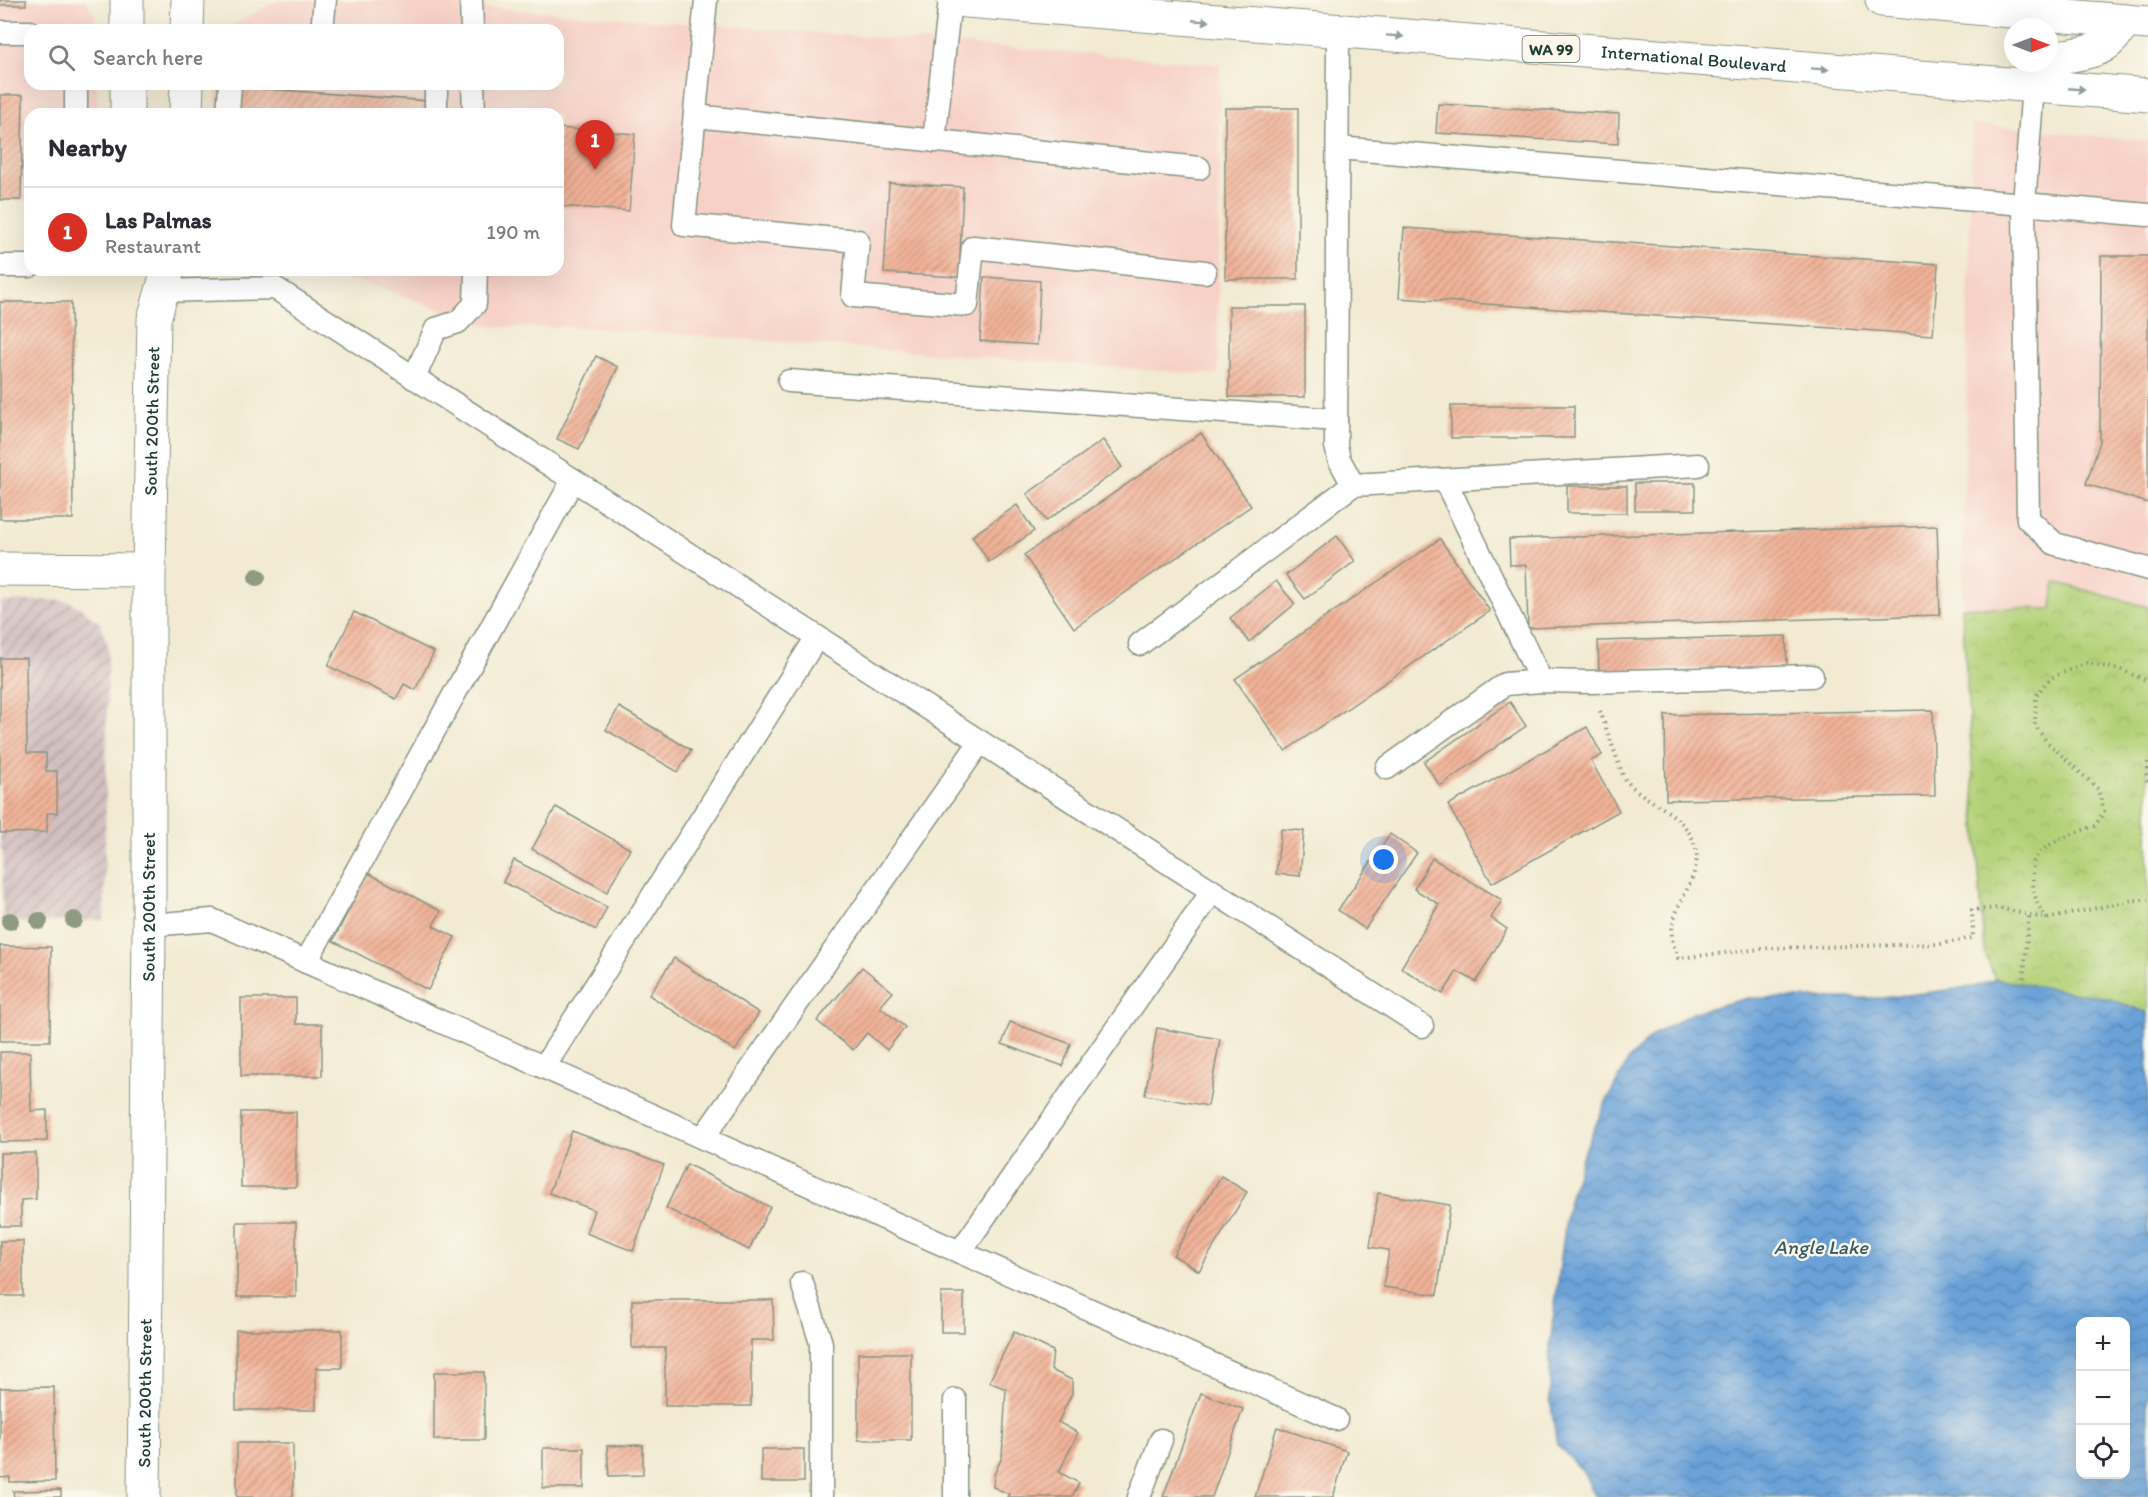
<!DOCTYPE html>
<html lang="en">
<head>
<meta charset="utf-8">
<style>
	body { margin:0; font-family:Itim,sans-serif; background:#f2f2f3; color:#2b2b33 }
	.controls { position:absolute; right:18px; bottom:18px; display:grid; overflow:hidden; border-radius:12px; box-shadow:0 6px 24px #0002 }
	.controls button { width:54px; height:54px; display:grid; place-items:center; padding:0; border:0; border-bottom:2px solid #e1e1e2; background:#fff; color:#2b2b33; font:30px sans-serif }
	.compass { position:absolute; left:2004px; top:18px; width:54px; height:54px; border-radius:50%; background:#fff; box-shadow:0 6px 24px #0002; rotate:90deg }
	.you { position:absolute; left:1384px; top:860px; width:21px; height:21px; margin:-15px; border:4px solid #fff; border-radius:50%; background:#1a73e8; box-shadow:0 0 0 9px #1a73e833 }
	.badge { display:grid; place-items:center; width:39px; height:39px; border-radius:50%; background:#d93025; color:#fff; font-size:20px; font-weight:700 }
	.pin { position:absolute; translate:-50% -50px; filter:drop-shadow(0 2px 3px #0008) }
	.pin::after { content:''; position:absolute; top:32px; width:21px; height:18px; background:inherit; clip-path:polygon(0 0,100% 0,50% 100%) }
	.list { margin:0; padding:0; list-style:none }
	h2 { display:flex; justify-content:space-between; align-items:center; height:78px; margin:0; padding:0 24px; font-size:26px }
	h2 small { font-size:20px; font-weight:400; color:#7c7c81 }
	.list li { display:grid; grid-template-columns:39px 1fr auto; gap:18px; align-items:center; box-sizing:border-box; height:90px; padding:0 24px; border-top:2px solid #e1e1e2 }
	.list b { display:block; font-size:22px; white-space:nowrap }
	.list p { margin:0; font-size:20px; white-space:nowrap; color:#7c7c81 }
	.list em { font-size:20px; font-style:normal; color:#7c7c81 }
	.icon { flex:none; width:33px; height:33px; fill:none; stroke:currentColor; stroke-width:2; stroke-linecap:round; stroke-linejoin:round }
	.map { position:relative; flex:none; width:2148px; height:1497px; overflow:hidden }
	.search { position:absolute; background:#fff; box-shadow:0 6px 24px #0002; left:24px; top:24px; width:540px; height:66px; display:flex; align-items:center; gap:15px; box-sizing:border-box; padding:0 21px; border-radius:18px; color:#7c7c81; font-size:22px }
	.panel { position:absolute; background:#fff; box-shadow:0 6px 24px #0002; left:24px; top:108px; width:540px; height:168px; border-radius:18px }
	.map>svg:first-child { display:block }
	.built { fill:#f7d1c7 }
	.industrial { fill:url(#industrial-furrows) }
	.park { fill:url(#park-crowns); stroke:#688756; stroke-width:1.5 }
	.water { fill:url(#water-waves); stroke:#446f86; stroke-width:1.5; fill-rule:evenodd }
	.building { fill:url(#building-hatch) }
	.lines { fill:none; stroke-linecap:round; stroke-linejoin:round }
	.lane-casing { stroke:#889483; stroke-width:25 }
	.street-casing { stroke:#889483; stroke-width:35 }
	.secondary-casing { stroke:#889483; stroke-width:35 }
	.primary-casing { stroke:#889483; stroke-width:35 }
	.path { stroke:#889483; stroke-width:4; stroke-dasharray:1.5 4.5; stroke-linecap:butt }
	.lane { stroke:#fff; stroke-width:22 }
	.street { stroke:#fff; stroke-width:33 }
	.secondary { stroke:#fff; stroke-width:33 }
	.primary { stroke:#fff; stroke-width:33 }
	.tree { fill:#8e9b82 }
	.oneway { fill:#8f9e9a }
	.labels { text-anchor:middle; stroke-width:5; stroke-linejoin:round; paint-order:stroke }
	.shield { fill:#fbf7ec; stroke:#61756b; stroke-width:1.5 }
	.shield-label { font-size:16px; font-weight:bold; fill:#1f3d34 }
	.street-label { font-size:18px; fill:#1f3d34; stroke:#fbf7ec }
	.water-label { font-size:20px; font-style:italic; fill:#355b65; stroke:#fbf7ec }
</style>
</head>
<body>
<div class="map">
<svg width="2148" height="1497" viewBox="0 0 2148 1497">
	<defs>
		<pattern id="industrial-furrows" width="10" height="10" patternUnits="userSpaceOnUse" patternTransform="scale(1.5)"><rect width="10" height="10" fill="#d2bfc0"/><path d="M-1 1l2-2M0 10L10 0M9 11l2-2" fill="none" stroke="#aa9c9d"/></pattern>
		<pattern id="park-crowns" width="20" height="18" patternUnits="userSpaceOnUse" patternTransform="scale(1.5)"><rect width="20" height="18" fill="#b2d177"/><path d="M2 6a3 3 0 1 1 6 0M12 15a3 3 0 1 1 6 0" fill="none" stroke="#99b468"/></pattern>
		<pattern id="water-waves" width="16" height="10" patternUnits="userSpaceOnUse" patternTransform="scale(1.5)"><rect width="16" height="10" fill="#69a1d8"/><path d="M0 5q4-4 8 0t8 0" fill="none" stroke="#5684b0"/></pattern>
		<pattern id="building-hatch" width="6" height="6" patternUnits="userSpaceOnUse" patternTransform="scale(1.5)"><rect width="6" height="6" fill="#f2b399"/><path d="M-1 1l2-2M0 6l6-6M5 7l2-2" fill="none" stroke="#c3937e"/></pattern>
	</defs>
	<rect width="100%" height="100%" fill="#fbf7ec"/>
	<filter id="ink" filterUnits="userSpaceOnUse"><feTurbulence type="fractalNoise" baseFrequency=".0167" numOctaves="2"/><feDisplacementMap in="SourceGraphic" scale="12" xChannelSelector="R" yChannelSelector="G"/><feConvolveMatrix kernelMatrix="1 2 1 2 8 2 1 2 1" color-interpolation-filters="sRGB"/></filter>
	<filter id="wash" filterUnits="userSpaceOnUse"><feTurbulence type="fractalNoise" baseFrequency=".008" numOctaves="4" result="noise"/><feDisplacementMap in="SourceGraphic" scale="24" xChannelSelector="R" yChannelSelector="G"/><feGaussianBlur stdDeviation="1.35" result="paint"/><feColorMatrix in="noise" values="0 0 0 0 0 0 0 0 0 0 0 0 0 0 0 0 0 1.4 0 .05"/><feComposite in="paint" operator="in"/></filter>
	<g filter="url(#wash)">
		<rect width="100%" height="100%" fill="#f2ead2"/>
		<!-- built -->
		<g class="built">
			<path d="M0,0H85L95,14V30H30V84H97L98,114H30V200H0Z"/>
			<path d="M278,0H389L1220,64L1218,375L584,327H490L329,270H558V114H217L216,84H558V30H224Z"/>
			<path d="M1972,124L2148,141V607L2056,582L2052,609L1962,607Z"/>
		</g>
		<!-- industrial -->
		<path class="industrial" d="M57,600L70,602L82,609L100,623L108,645L104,920L3,923V850L0,849V602Z"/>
		<!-- park -->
		<path class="park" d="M2055,582L2148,607V1013L2107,998L1995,979L1984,951L1962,607L2052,609Z"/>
		<!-- water -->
		<path class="water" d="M1995,979L2107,998L2148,1013V1497H1596L1582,1470L1557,1445L1550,1398V1344L1568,1203L1582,1157L1604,1106L1629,1059L1654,1034L1694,1012L1748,998H1881L1974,987ZM2080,1322H2126V1474H2080Z"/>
		<g id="blocks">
			<!-- building -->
			<g class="building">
				<rect x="0" y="0" width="26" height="5"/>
				<path d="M239,87L428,101L427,114H238Z"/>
				<path d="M0,95H23L21,200H0Z"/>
				<path d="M1438,104L1619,114L1618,144L1436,133Z"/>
				<rect x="1225" y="108" width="73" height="171"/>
				<path d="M558,128L635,134L629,211L558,206Z"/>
				<path d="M889,183L963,187L959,277L884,273Z"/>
				<path d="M1404,228L1938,264L1933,335L1399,298Z"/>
				<path d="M2101,256H2148V503L2086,484L2100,442Z"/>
				<path d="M984,277L1040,281L1037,345L980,341Z"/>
				<path d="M0,302H71L73,519H0Z"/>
				<rect x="1229" y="306" width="76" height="91"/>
				<path d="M596,356L618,367L579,449L557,439Z"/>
				<rect x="1451" y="406" width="123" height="32"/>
				<path d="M1201,433L1251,506L1074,628L1024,555Z"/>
				<path d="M1103,440L1122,467L1046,521L1027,494Z"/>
				<rect x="1635" y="483" width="60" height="27"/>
				<rect x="1567" y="486" width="60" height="27"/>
				<path d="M1017,505L1034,531L989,562L972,536Z"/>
				<path d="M1937,526L1940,615L1528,628L1526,565H1510L1509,539Z"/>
				<path d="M1337,536L1355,561L1305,599L1286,575Z"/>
				<path d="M1440,539L1490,611L1285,751L1235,679Z"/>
				<path d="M1276,581L1295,604L1249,642L1230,618Z"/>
				<path d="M354,612L434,652L415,690L404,684L396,699L328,666Z"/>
				<path d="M1786,636L1787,667L1599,671L1598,641Z"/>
				<path d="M0,658H26L27,753H46V771H57V813H47V832L0,833Z"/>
				<path d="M1510,702L1526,726L1440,786L1424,762Z"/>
				<path d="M619,707L691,750L678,772L606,730Z"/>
				<path d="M1933,710L1935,796L1666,800L1665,715Z"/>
				<path d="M1587,727L1602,755L1591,761L1619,811L1492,883L1448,805Z"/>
				<path d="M556,807L630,849L607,892L532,849Z"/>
				<path d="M1281,829L1304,831L1300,876L1276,874Z"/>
				<path d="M1390,834L1417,853L1365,929L1338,910Z"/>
				<path d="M1432,858L1502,900L1491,918L1507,929L1476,982L1457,971L1443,994L1401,968L1439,904L1414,889Z"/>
				<path d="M514,860L607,907L596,930L503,882Z"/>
				<path d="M368,873L441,911L433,926L455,937L428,990L333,941Z"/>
				<path d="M0,946L51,947L50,1041H0Z"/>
				<path d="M674,958L759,1013L735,1051L649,995Z"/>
				<path d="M862,967L893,992L880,1007L905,1027L887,1050L867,1033L853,1050L817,1021Z"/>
				<path d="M241,998H296V1024H322V1076H241Z"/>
				<path d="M1010,1022L1071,1044L1063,1066L1002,1044Z"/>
				<path d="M1157,1028L1220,1039L1208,1106L1145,1095Z"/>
				<path d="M0,1052H30L31,1111L47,1110V1141L0,1142Z"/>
				<rect x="241" y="1112" width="55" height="75"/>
				<path d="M572,1131L664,1165L633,1251L586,1233L594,1210L549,1193Z"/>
				<path d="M0,1153H36V1199L21,1200V1226H0Z"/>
				<path d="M687,1164L770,1207L749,1250L666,1208Z"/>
				<path d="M1221,1176L1247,1192L1199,1271L1173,1255Z"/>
				<path d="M1378,1193L1450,1205L1437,1295L1383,1287L1389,1250L1370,1247Z"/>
				<rect x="237" y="1222" width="59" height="75"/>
				<rect x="0" y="1241" width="23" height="55"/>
				<rect x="941" y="1293" width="23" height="39"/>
				<path d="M632,1300H773L774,1340H751V1406H665V1348H632Z"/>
				<path d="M236,1330H342V1368H316V1410H236Z"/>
				<path d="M1014,1332L1053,1351L1051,1370L1072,1380V1393L1058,1422L1078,1433L1059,1472L1079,1483L1072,1497H1007L1009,1494L993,1487L994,1475L1002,1457L1006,1389L989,1382Z"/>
				<rect x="858" y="1353" width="53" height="87"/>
				<rect x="434" y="1372" width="50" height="68"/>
				<path d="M54,1387L55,1481L10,1482V1477L0,1478V1388Z"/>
				<path d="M1201,1393L1243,1409L1212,1497H1163Z"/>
				<path d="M1277,1427L1347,1451L1333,1497H1255Z"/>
				<rect x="237" y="1443" width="56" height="54"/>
				<path d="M643,1445V1475L609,1476L607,1446Z"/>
				<rect x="543" y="1448" width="41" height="40"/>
				<rect x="761" y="1449" width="43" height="33"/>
				<path d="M61,1490V1497H14L13,1491Z"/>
			</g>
		</g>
	</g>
	<g filter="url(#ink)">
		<use href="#blocks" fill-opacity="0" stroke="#889483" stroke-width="1.5"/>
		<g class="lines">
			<!-- lane casing -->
			<g class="lane-casing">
				<g id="lane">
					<path d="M471,0L472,30"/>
					<path d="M706,0L684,225L858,241L853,296L967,305L973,247L1205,272"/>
					<path d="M322,30L325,0"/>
					<path d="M0,32H30"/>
					<path d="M76,84V114"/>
					<path d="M473,84L474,114"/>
					<path d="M228,114L230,84"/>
					<path d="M436,114V84"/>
					<path d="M695,116L1199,168"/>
					<path d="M934,141L950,0"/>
					<path d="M1338,148L2024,204L2033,86"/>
					<path d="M2148,215L2024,204L2028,519L2055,544L2148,569"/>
					<path d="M0,266H30"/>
					<path d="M162,291L275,288L1422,1026"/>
					<path d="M414,378L436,329L458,322L475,304L476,270"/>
					<path d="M789,381L1336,420"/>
					<path d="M1445,480L1541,681"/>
					<path d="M1353,485L1698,465"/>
					<path d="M1140,644L1353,485L1339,459L1336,446L1338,32"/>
					<path d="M1387,768L1505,684L1541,681L1590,682L1812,676"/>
					<path d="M149,925L212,920L1336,1419"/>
					<path d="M306,962L573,480"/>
					<path d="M544,1067L817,637"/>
					<path d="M703,1138L980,742"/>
					<path d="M960,1252L1212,892"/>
					<path d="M802,1283L821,1343V1497"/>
					<path d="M955,1400V1497"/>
					<path d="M1139,1497L1161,1440"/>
				</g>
			</g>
			<!-- street casing -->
			<g class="street-casing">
				<path id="street" d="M0,569L149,570"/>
			</g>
			<!-- secondary casing -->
			<g class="secondary-casing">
				<g id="secondary">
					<path d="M127,0V30"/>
					<path d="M187,30L188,0"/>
					<path d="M127,84V114"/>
					<path d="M186,114L187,84"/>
					<path id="s1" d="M144,1497L149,925V570L154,319L168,270"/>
				</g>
			</g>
			<!-- primary casing -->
			<g class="primary-casing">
				<g id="primary">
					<path id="s2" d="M954,0L2148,95"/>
					<path d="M1882,0L2148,23"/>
					<path d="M2049,61C2056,56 2064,56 2072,55C2103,50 2108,46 2126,21"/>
				</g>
			</g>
			<!-- path -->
			<g class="path">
				<path d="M1600,711L1624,778C1640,799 1668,806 1685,827C1718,868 1670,898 1672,936C1672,943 1676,951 1678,958L1770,948L1940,944L1973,938L1972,910L1999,908L2047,919L2133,900H2148"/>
				<path d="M2148,762L2146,773L2148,785"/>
				<path d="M2047,919C2038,907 2033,896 2033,880C2033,875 2032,866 2034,861C2042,843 2077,832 2095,826L2104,811L2098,789L2046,741L2035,725L2036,696L2050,678L2087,663L2121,670L2148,681"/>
				<path d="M2023,984L2029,916"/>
			</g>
			<!-- lane -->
			<use href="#lane" class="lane"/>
			<!-- street -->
			<use href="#street" class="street"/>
			<!-- secondary -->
			<use href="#secondary" class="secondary"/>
			<!-- primary -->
			<use href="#primary" class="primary"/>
		</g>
		<!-- trees -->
		<g class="tree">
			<circle cx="257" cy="577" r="9"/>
			<circle cx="74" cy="920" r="9"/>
			<circle cx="10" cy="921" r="9"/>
			<circle cx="39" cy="921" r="9"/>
		</g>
		<!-- one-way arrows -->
		<defs><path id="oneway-solid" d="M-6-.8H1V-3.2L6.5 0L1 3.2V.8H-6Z" transform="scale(1.5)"/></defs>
		<g class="oneway">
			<use href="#oneway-solid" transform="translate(1201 21) rotate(5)"/>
			<use href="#oneway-solid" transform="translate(1395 36) rotate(4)"/>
			<use href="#oneway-solid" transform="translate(1820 69) rotate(4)"/>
			<use href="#oneway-solid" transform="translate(2077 89) rotate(5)"/>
		</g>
	</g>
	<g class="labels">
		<!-- shield labels -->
		<rect class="shield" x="1522.5" y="36" width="57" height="26" rx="4.5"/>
		<g class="shield-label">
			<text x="1551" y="55">WA 99</text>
		</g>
		<!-- street labels -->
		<g class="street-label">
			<text dy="6" stroke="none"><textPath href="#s2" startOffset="742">International Boulevard</textPath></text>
			<text dy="6" stroke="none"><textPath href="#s1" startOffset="1076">South 200th Street</textPath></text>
			<text dy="6" stroke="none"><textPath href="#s1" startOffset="590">South 200th Street</textPath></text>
			<text dy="6" stroke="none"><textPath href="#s1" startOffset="104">South 200th Street</textPath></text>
		</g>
		<!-- water labels -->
		<g class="water-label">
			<text x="1821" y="1254">Angle Lake</text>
		</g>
	</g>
</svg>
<div class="controls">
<button>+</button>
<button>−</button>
<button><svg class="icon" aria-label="locate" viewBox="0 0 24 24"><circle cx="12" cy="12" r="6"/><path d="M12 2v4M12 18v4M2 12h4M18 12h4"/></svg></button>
</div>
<svg class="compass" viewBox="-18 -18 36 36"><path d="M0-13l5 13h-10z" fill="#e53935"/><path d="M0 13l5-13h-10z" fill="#7c7c81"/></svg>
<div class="you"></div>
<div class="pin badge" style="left:595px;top:170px">1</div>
<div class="search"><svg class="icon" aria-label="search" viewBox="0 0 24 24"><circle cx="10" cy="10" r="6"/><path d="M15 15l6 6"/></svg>Search here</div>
<section class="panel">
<h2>Nearby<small></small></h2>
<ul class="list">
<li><span class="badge">1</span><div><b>Las Palmas</b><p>Restaurant</p></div><em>190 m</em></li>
</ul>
</section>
</div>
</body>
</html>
